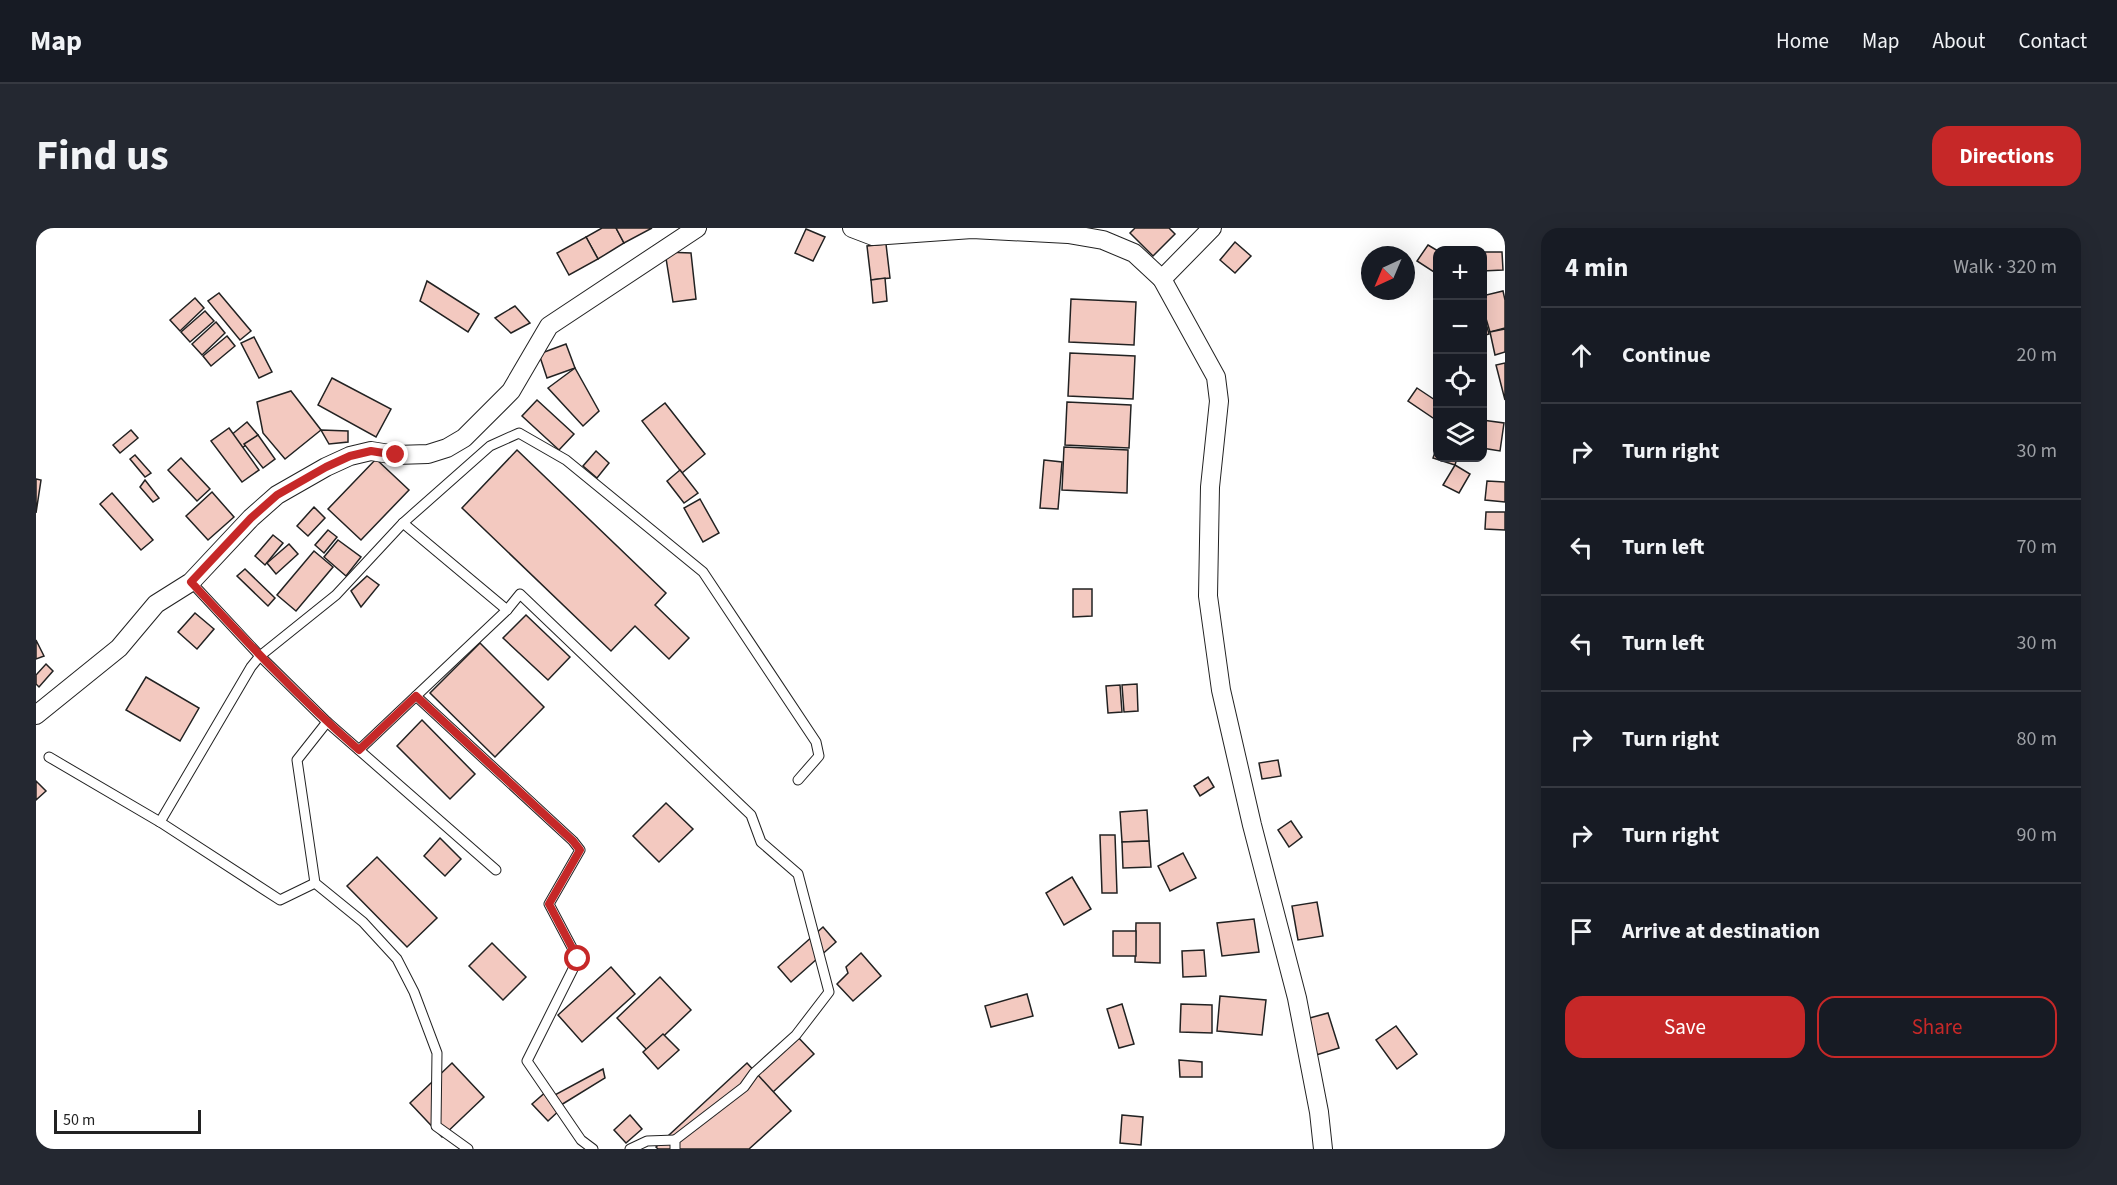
<!DOCTYPE html>
<html lang="en">
<head>
<meta charset="utf-8">
<style>
	body { margin:0; font-family:"Source Sans 3",sans-serif; background:#242831; color:#f1f3f6 }
	.controls { position:absolute; right:18px; top:18px; display:grid; overflow:hidden; border-radius:12px; box-shadow:0 6px 24px #0002 }
	.controls button { width:54px; height:54px; display:grid; place-items:center; padding:0; border:0; border-bottom:2px solid #363941; background:#171b24; color:#f1f3f6; font:30px sans-serif }
	.compass { position:absolute; left:1325px; top:18px; width:54px; height:54px; border-radius:50%; background:#171b24; box-shadow:0 6px 24px #0002; rotate:224deg }
	.scale { position:absolute; left:18px; bottom:15px; width:147px; box-sizing:border-box; padding-left:6px; border:3px solid #222; border-top:0; font-size:16px; line-height:21px; white-space:nowrap; color:#222; -webkit-text-stroke:4px #fff; paint-order:stroke }
	.stop { position:absolute; width:18px; height:18px; margin:-14px; border:4px solid #c62828; border-radius:50%; background:#fff }
	.stop.end { background:#c62828; border-color:#fff; box-shadow:0 2px 6px #0008 }
	.list { margin:0; padding:0; list-style:none }
	h2 { display:flex; justify-content:space-between; align-items:center; height:78px; margin:0; padding:0 24px; font-size:26px }
	h2 small { font-size:20px; font-weight:400; color:#9ea1a6 }
	.list li { display:grid; grid-template-columns:39px 1fr auto; gap:18px; align-items:center; box-sizing:border-box; height:96px; padding:0 24px; border-top:2px solid #363941 }
	.list b { display:block; font-size:22px; white-space:nowrap }
	.list em { font-size:20px; font-style:normal; color:#9ea1a6 }
	.actions { display:flex; gap:12px; padding:18px 24px }
	.actions a { flex:1; padding:14px 0; border:2px solid #c62828; border-radius:18px; text-align:center; font-size:21px; color:#c62828 }
	.actions .main { background:#c62828; color:#fff }
	.icon { flex:none; width:33px; height:33px; fill:none; stroke:currentColor; stroke-width:2; stroke-linecap:round; stroke-linejoin:round }
	.map { position:relative; flex:none; width:1469px; height:921px; overflow:hidden; border-radius:18px }
	header { display:flex; align-items:center; gap:36px; box-sizing:border-box; height:84px; padding:0 30px; background:#171b24; border-bottom:2px solid #363941 }
	header strong { font-size:28px }
	nav { display:flex; gap:33px; margin-inline-start:auto; font-size:21px }
	.intro { display:flex; align-items:center; justify-content:space-between; box-sizing:border-box; height:144px; padding:0 36px }
	h1 { margin:0; font-size:42px }
	.button { padding:15px 27px; border-radius:18px; background:#c62828; color:#fff; font-size:21px; font-weight:700 }
	main { display:flex; gap:36px; padding:0 36px }
	aside { flex:1; background:#171b24; border-radius:18px; box-shadow:0 6px 24px #0002 }
	.map>svg:first-child { display:block }
	.building { fill:#f3c9c0; stroke:#222; stroke-width:1.5 }
	.lines { fill:none; stroke-linecap:round; stroke-linejoin:round }
	.lane-casing { stroke:#222; stroke-width:11 }
	.street-casing { stroke:#222; stroke-width:20 }
	.lane { stroke:#fff; stroke-width:9 }
	.street { stroke:#fff; stroke-width:18 }
	.route { stroke:#c62828; stroke-width:8 }
</style>
</head>
<body>
<header>
<strong>Map</strong>
<nav><a>Home</a><a>Map</a><a>About</a><a>Contact</a></nav>
</header>
<div class="intro"><h1>Find us</h1><a class="button">Directions</a></div>
<main>
<div class="map">
<svg width="1469" height="921" viewBox="0 0 1469 921">
	<rect width="100%" height="100%" fill="#fff"/>
	<!-- building -->
	<g class="building">
		<path d="M566,0H580L588,15L562,31L550,9Z"/>
		<path d="M580,0H616L588,15Z"/>
		<path d="M1099,0H1133L1139,6L1117,28L1094,5Z"/>
		<path d="M770,1L789,9L777,33L759,25Z"/>
		<path d="M550,9L562,31L533,47L521,25Z"/>
		<path d="M1199,14L1215,28L1199,45L1184,32Z"/>
		<path d="M850,16L854,50L835,52L831,18Z"/>
		<path d="M1392,17L1402,23L1401,46L1381,33Z"/>
		<path d="M629,24L655,25L660,71L637,74Z"/>
		<path d="M1446,24H1466L1467,42L1446,43Z"/>
		<path d="M849,50L851,73L837,75L835,52Z"/>
		<path d="M391,53L443,86L432,104L384,73Z"/>
		<path d="M1467,63L1469,72V100L1454,104L1446,77V68Z"/>
		<path d="M183,65L215,103L204,112L172,73Z"/>
		<path d="M159,70L168,80L144,103L134,92Z"/>
		<path d="M1035,71L1100,74L1098,117L1033,114Z"/>
		<path d="M479,78L494,95L475,105L459,90Z"/>
		<path d="M169,83L178,93L154,114L145,104Z"/>
		<path d="M1449,92L1453,106L1446,108V93Z"/>
		<path d="M180,94L189,105L166,127L156,116Z"/>
		<path d="M1469,101V124L1459,127L1454,104Z"/>
		<path d="M191,108L199,118L175,138L167,128Z"/>
		<path d="M218,109L236,144L223,150L205,115Z"/>
		<path d="M530,116L539,140L511,150L503,126Z"/>
		<path d="M1034,125L1099,128L1097,171L1032,168Z"/>
		<path d="M1469,135V172L1460,137Z"/>
		<path d="M539,140L563,183L547,198L512,160Z"/>
		<path d="M296,150L355,181L340,209L282,177Z"/>
		<path d="M1381,160L1402,174L1400,192L1372,173Z"/>
		<path d="M255,163L285,202L249,231L227,205L221,174Z"/>
		<path d="M501,172L538,206L523,222L486,188Z"/>
		<path d="M1031,174L1095,177L1093,220L1029,217Z"/>
		<path d="M629,175L669,226L646,245L606,193Z"/>
		<path d="M1446,192L1468,195L1464,223L1446,220Z"/>
		<path d="M211,194L222,207L205,221L194,208Z"/>
		<path d="M193,200L223,242L206,254L175,213Z"/>
		<path d="M95,202L102,210L84,225L77,217Z"/>
		<path d="M285,202L312,203V214L293,216Z"/>
		<path d="M222,207L239,231L227,240L208,216Z"/>
		<path d="M1402,216V230H1421L1419,237L1397,230Z"/>
		<path d="M1028,219L1092,222L1091,265L1026,262Z"/>
		<path d="M481,222L630,365L619,377L653,410L633,431L599,398L575,423L426,280Z"/>
		<path d="M560,223L573,235L561,250L547,238Z"/>
		<path d="M99,227L115,245L109,249L94,231Z"/>
		<path d="M145,230L174,261L161,273L132,242Z"/>
		<path d="M340,231L373,262L325,312L292,281Z"/>
		<path d="M1008,232L1026,234L1022,281L1004,280Z"/>
		<path d="M1419,237L1434,246L1423,265L1407,257Z"/>
		<path d="M644,242L662,265L648,275L631,253Z"/>
		<path d="M0,251L5,252L0,285Z"/>
		<path d="M109,252L123,270L117,274L104,259Z"/>
		<path d="M1451,253L1469,254V274L1449,272Z"/>
		<path d="M176,264L198,289L172,312L150,288Z"/>
		<path d="M76,265L117,312L105,322L64,276Z"/>
		<path d="M664,271L683,305L667,314L648,280Z"/>
		<path d="M278,279L289,290L272,308L261,298Z"/>
		<path d="M1450,284H1469V302L1449,301Z"/>
		<path d="M292,302L301,309L288,325L279,317Z"/>
		<path d="M237,307L247,315L229,337L219,328Z"/>
		<path d="M302,312L325,329L310,348L288,329Z"/>
		<path d="M253,316L262,326L240,346L231,335Z"/>
		<path d="M278,323L297,339L260,383L241,367Z"/>
		<path d="M209,341L239,370L232,378L201,348Z"/>
		<path d="M331,348L343,357L325,379L315,363Z"/>
		<path d="M1037,361H1056V388L1037,389Z"/>
		<path d="M159,385L178,401L161,421L142,404Z"/>
		<path d="M490,387L534,429L512,452L467,410Z"/>
		<path d="M0,412L8,428L0,431Z"/>
		<path d="M444,415L508,479L459,529L394,465Z"/>
		<path d="M10,436L17,443L3,459L0,456V447Z"/>
		<path d="M110,449L163,480L144,513L90,482Z"/>
		<path d="M1101,456L1102,483L1088,484L1086,457Z"/>
		<path d="M1084,457L1086,484L1072,485L1070,458Z"/>
		<path d="M386,492L439,546L414,571L361,518Z"/>
		<path d="M1242,532L1245,548L1226,551L1223,535Z"/>
		<path d="M1172,549L1178,559L1164,568L1158,558Z"/>
		<path d="M0,553L10,563L0,572Z"/>
		<path d="M630,575L657,601L623,634L597,608Z"/>
		<path d="M1111,582L1113,613L1086,614L1084,584Z"/>
		<path d="M1255,593L1266,609L1253,619L1242,602Z"/>
		<path d="M1064,607H1079L1081,665H1066Z"/>
		<path d="M404,610L425,631L409,648L388,628Z"/>
		<path d="M1113,613L1115,639L1087,640L1086,614Z"/>
		<path d="M1147,625L1160,650L1134,663L1122,638Z"/>
		<path d="M341,629L401,690L371,719L311,658Z"/>
		<path d="M1036,649L1055,681L1028,697L1010,665Z"/>
		<path d="M1281,674L1287,708L1262,712L1256,678Z"/>
		<path d="M1218,691L1223,724L1186,728L1181,695Z"/>
		<path d="M1100,695H1124V735L1099,734Z"/>
		<path d="M787,699L800,714L755,754L742,739Z"/>
		<rect x="1077" y="703" width="23" height="25"/>
		<path d="M456,715L490,749L467,772L433,738Z"/>
		<path d="M1168,722L1170,748L1147,749L1146,723Z"/>
		<path d="M825,725L845,748L817,773L801,756L812,745L810,739Z"/>
		<path d="M575,739L599,766L546,814L522,787Z"/>
		<path d="M624,749L655,782L612,823L581,790Z"/>
		<path d="M991,766L997,788L955,799L949,778Z"/>
		<path d="M1184,768L1230,772L1226,807L1181,803Z"/>
		<path d="M1086,776L1098,816L1083,820L1071,781Z"/>
		<path d="M1145,776L1176,777V805L1144,804Z"/>
		<path d="M1292,785L1303,820L1280,827L1270,791Z"/>
		<path d="M1360,798L1381,826L1361,841L1340,812Z"/>
		<path d="M627,806L643,822L622,841L607,824Z"/>
		<path d="M760,807L778,826L737,864L718,845Z"/>
		<path d="M1143,832L1166,834V849H1144Z"/>
		<path d="M416,835L448,869L406,909L374,875Z"/>
		<path d="M711,835L755,883L713,921H622L620,919Z"/>
		<path d="M567,841L569,850L525,877L527,879L512,893L496,876L511,863L519,867Z"/>
		<path d="M594,887L606,901L590,915L578,902Z"/>
		<path d="M1086,887L1107,889L1105,917L1084,915Z"/>
	</g>
	<g class="lines">
		<!-- lane casing -->
		<g class="lane-casing">
			<g id="lane">
				<path d="M367,295L471,382L484,366L715,587L725,614L762,646L793,764L760,807L718,845L708,859L639,912V921"/>
				<path d="M155,354L224,428L291,494L261,532L279,655L327,694L361,731L378,764L401,825L400,898L432,921"/>
				<path d="M471,382L380,468L537,613L544,622L513,676L542,731L491,833L545,912L557,921"/>
				<path d="M291,494L460,642"/>
				<path d="M323,522L380,468"/>
				<path d="M13,529L124,594L244,672L279,655"/>
				<path d="M124,594L215,439L224,428L300,367L367,295L454,218L483,205L530,232L667,344L780,514L783,528L762,552"/>
				<path d="M594,921L611,913L639,912"/>
			</g>
		</g>
		<!-- street casing -->
		<g class="street-casing">
			<g id="street">
				<path d="M816,0L837,8L936,1L1032,6L1067,12L1098,25L1126,51L1176,0"/>
				<path d="M1126,51L1180,149L1183,173L1174,259L1172,368L1185,462L1216,597L1261,770L1283,884L1287,921"/>
				<path d="M0,487L83,420L120,376L155,354L215,290L241,267L290,239L314,228L335,223L360,227L392,226L411,220L428,210L475,163L513,98L661,0"/>
			</g>
		</g>
		<!-- lane -->
		<use href="#lane" class="lane"/>
		<!-- street -->
		<use href="#street" class="street"/>
	</g>
	<g class="lines">
		<!-- route -->
		<path class="route" d="M360,227L335,223L314,228L290,239L241,267L215,290L155,354C209,412 263,470 323,522L380,468L537,613L544,622L513,676L542,731"/>
	</g>
</svg>
<div class="controls">
<button>+</button>
<button>−</button>
<button><svg class="icon" aria-label="locate" viewBox="0 0 24 24"><circle cx="12" cy="12" r="6"/><path d="M12 2v4M12 18v4M2 12h4M18 12h4"/></svg></button>
<button><svg class="icon" aria-label="layers" viewBox="0 0 24 24"><path d="M12 4l9 5-9 5-9-5zM3 14l9 5 9-5"/></svg></button>
</div>
<svg class="compass" viewBox="-18 -18 36 36"><path d="M0-13l5 13h-10z" fill="#e53935"/><path d="M0 13l5-13h-10z" fill="#9ea1a6"/></svg>
<div class="scale">50 m</div>
<div class="stop" style="left:542px;top:731px"></div>
<div class="stop end" style="left:360px;top:227px"></div>
</div>
<aside>
<h2>4 min<small>Walk · 320 m</small></h2>
<ul class="list">
<li><svg class="icon" aria-label="ahead" viewBox="0 0 24 24"><path d="M12 20V5M6 11l6-6 6 6"/></svg><div><b>Continue</b></div><em>20 m</em></li>
<li><svg class="icon" aria-label="right" viewBox="0 0 24 24"><path d="M7 20v-9h11M14 6l5 5-5 5"/></svg><div><b>Turn right</b></div><em>30 m</em></li>
<li><svg class="icon" aria-label="left" viewBox="0 0 24 24"><path d="M17 20v-9H6M10 6l-5 5 5 5"/></svg><div><b>Turn left</b></div><em>70 m</em></li>
<li><svg class="icon" aria-label="left" viewBox="0 0 24 24"><path d="M17 20v-9H6M10 6l-5 5 5 5"/></svg><div><b>Turn left</b></div><em>30 m</em></li>
<li><svg class="icon" aria-label="right" viewBox="0 0 24 24"><path d="M7 20v-9h11M14 6l5 5-5 5"/></svg><div><b>Turn right</b></div><em>80 m</em></li>
<li><svg class="icon" aria-label="right" viewBox="0 0 24 24"><path d="M7 20v-9h11M14 6l5 5-5 5"/></svg><div><b>Turn right</b></div><em>90 m</em></li>
<li><svg class="icon" aria-label="arrive" viewBox="0 0 24 24"><path d="M6 21V4h12l-3 4 3 4H6"/></svg><div><b>Arrive at destination</b></div></li>
</ul>
<div class="actions"><a class="main">Save</a><a>Share</a></div>
</aside>
</main>
</body>
</html>
